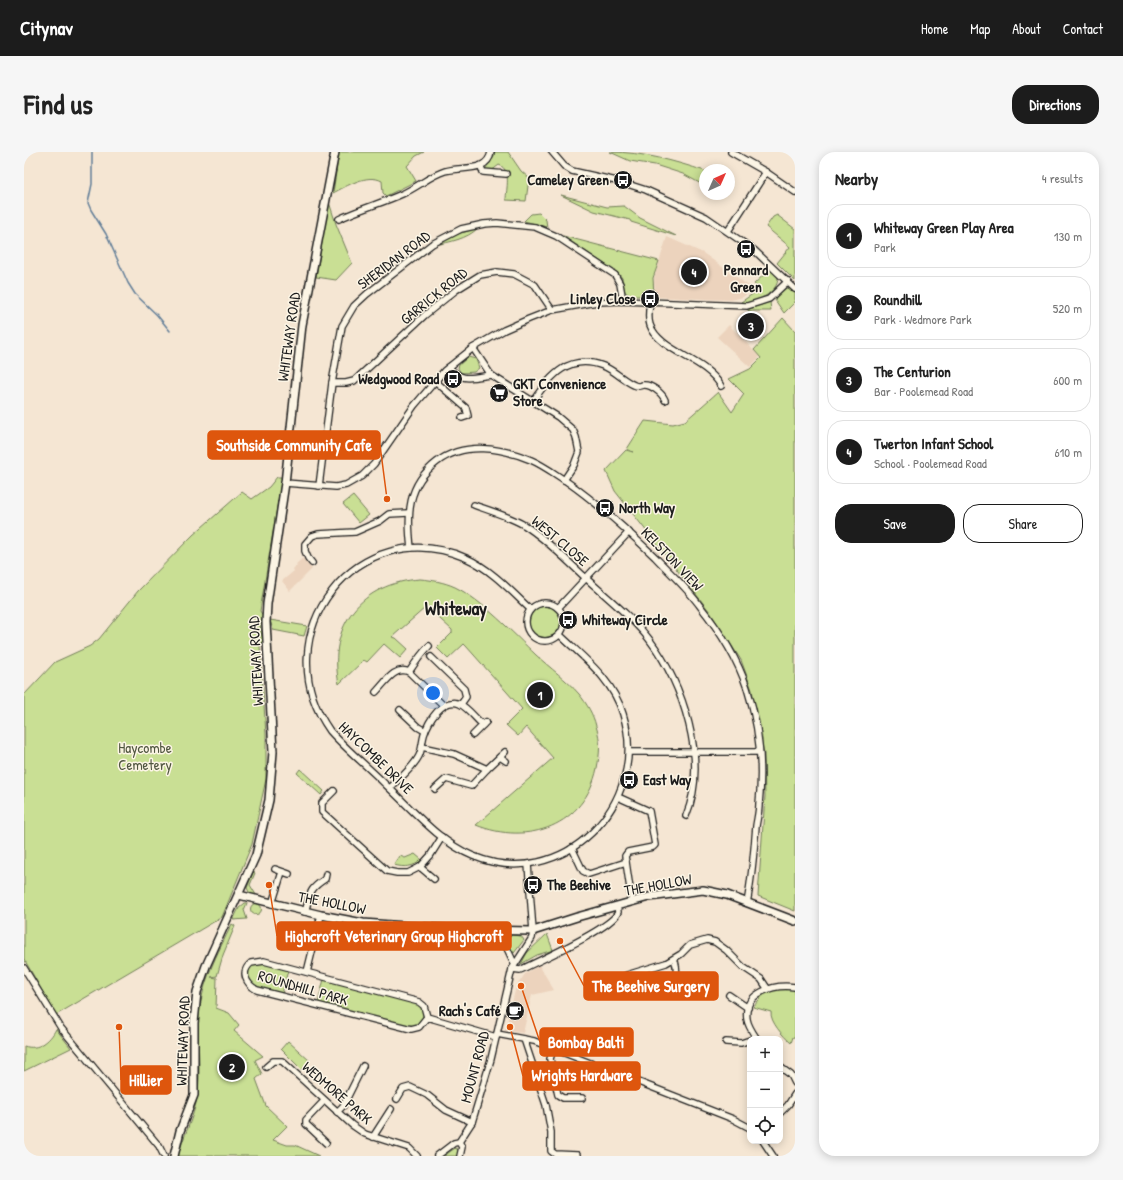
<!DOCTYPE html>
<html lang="en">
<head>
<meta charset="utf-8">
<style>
	body { margin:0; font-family:"Patrick Hand",sans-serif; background:#f6f6f6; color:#222 }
	.controls { position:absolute; right:12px; bottom:12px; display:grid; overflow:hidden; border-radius:8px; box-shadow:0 2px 10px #0003 }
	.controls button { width:36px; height:36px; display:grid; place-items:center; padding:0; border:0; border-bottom:1px solid #e0e0e0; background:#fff; color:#222; font:20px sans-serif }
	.compass { position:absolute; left:675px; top:12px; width:36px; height:36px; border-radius:50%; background:#fff; box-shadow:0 2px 10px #0003; rotate:45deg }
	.you { position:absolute; left:409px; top:541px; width:14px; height:14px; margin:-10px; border:3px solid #fff; border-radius:50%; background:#1a73e8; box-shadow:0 0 0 6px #1a73e833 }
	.badge { display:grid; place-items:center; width:26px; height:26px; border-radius:50%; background:#1c1c1c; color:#fff; font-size:13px; font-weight:700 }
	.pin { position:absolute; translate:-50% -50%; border:2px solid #fff; box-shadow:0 1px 4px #0006 }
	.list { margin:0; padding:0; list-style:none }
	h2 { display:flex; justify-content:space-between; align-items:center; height:52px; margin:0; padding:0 16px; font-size:17px }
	h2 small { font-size:13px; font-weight:400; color:#767676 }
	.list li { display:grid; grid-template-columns:26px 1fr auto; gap:12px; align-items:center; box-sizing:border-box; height:64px; margin:0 8px 8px; padding:0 8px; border:1px solid #e0e0e0; border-radius:16px }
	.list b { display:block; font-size:15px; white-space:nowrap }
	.list p { margin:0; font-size:13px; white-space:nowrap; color:#767676 }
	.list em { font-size:13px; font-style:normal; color:#767676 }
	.actions { display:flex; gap:8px; padding:12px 16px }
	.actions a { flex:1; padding:9px 0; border:1px solid #1c1c1c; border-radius:16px; text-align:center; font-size:14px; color:#1c1c1c }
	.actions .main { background:#1c1c1c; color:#fff }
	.icon { flex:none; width:22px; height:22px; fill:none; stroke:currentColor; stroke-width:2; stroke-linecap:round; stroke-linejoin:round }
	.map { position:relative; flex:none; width:771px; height:1004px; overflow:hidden; border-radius:16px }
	header { display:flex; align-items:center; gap:24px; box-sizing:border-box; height:56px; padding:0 20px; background:#1c1c1c; color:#fff }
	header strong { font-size:19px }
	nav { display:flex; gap:22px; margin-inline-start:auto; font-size:14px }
	.intro { display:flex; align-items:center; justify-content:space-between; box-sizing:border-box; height:96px; padding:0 24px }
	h1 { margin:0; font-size:28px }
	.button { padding:10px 18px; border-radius:16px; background:#1c1c1c; color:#fff; font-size:14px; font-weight:700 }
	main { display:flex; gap:24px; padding:0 24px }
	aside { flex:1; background:#fff; border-radius:16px; box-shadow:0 2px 10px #0003 }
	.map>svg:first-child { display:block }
	.built { fill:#ecd3bd }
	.green { fill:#c9df94; stroke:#727e58 }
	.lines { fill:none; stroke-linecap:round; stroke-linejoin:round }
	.stream { stroke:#627e98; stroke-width:1.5 }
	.minor-casing { stroke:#1c1c1c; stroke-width:8 }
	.tertiary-casing { stroke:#1c1c1c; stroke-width:10 }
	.minor { stroke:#fcf5e5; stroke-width:5.5 }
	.tertiary { stroke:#fcf5e5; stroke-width:7 }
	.labels { text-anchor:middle; stroke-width:3; stroke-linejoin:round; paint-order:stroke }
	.poi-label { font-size:15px; font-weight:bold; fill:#1c1c1c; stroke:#fcf5e5; text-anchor:start }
	.street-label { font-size:15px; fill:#1c1c1c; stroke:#fcf5e5 }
	.park-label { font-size:15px; fill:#505640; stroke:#fcf5e5 }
	.district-label { font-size:19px; font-weight:bold; fill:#1c1c1c; stroke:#fcf5e5 }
	.leader { fill:none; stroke:#de560d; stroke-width:1.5 }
	.callout-dot { fill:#de560d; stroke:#fcf5e5; stroke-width:1.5 }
	.callout { fill:#de560d; stroke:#de560d; stroke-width:1.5 }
	.callout-label { font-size:16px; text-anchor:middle; font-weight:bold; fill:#fff }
</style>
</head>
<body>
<header>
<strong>Citynav</strong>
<nav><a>Home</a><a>Map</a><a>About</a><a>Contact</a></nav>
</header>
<div class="intro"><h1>Find us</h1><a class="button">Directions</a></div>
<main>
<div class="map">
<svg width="771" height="1004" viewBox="0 0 771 1004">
	<rect width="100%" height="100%" fill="#f5e6d3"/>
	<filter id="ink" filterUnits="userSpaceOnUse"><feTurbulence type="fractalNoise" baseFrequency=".025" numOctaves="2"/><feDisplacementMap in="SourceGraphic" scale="8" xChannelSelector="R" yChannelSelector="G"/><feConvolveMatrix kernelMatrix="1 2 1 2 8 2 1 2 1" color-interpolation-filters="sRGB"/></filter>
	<g filter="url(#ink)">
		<!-- built -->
		<g class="built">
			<path d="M643,85L679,101L729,137L719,145L707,148L631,145L630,126Z"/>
			<path d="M705,173L736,205L726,215L693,185Z"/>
			<path d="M279,406L288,417L266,439L258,429L270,419L269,417L273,413L272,412Z"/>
			<path d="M515,813L530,838L508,843L499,881L481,879L492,835L501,822Z"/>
		</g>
		<!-- green -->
		<g class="green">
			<path d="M315,0H400L392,4L383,14L392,29L362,44L359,41L358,29C343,21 323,34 309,41Z"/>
			<path d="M470,0H484L497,19L505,26L502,49L482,48C482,37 488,18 475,13L467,19L461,17L470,5Z"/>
			<path d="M586,0C619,0 650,9 681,19V34L659,22L631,13L606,9Z"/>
			<path d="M537,43L583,55L600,54L616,66L652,84L607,70L606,68L570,59Z"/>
			<path d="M305,50L312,72L328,111L312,128L292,125Z"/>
			<path d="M515,61L522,68L523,75L500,69L507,62Z"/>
			<path d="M753,63L771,77V129L753,111L766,95L742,75L749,65Z"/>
			<path d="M454,76C443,87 426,90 411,93L430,83Z"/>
			<path d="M539,84L635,109L629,126L630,144H607L601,140L598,126L594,121Z"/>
			<path d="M746,117L754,125C755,141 730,152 716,152L717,150L736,137L730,132Z"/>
			<path d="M762,136L767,137L771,141V150L760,161L751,148L752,144Z"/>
			<path d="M746,150L747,159H724L725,157Z"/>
			<path d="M759,166L771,179V759L734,744L741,644L740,602L728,538L717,508L686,460L591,339L582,319L602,298L609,300L603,297L621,269L649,272L661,269L694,240L708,260L720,242L705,227L726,217L737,206L730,198Z"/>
			<path d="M444,205L452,207L455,216L450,220L437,221L434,216L435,213Z"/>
			<path d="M253,325H258L236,459L239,464L236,473L239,490L236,494L242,583V627L228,692L198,765L32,863L0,807V543L31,510L66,494L75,487L114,439L169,383L218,340L228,347L245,335Z"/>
			<path d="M329,344L345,363L335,371L319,352Z"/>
			<path d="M396,427C408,428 420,430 431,435C458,448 490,482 512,503C526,516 543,528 555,542C563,552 569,562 572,574C577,589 576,601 573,616C561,674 504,694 452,673L529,606L502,575L494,584L482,573L498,557L442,494L440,492L424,507L413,496L428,481V478L404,456H401L368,485L372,486L384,497L376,506L360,492L343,510L340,508L315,532C303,473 338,431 396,427Z"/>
			<circle cx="521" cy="470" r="16"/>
			<path d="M246,468L283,474L280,484L249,478Z"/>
			<path d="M276,617L300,639L297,643L273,621Z"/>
			<path d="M391,702L398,708C389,715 381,716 370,713L376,704L381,706Z"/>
			<path d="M229,720L231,721L226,733L234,746L227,744L223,736Z"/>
			<path d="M221,751H223L220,758L223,767L209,768L215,756Z"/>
			<circle cx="232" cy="757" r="5.5"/>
			<path d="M208,772L211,774L199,803L193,824L187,825L193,826L192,856L205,861L215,873L210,879L239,904L231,908L238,922L232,927L242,954L263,974L249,988L263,993H271L295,1004H154C159,985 170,965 173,946C178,919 172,891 175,864C178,830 193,802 208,772Z"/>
			<path d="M477,782L497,784L500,788L490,801Z"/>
			<path d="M523,782L529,798L513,803L497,812L503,801Z"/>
			<path d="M236,811L264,818L258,842L231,834L224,828C223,818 226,812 236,811Z"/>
			<path d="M300,827L393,850L399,857V868L391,874L385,875L294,851Z"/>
			<path d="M751,837H771V885H769L767,891C759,884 746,870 747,860L729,855L740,842Z"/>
			<path d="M32,877L47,896L0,919V894C14,899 26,889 32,877Z"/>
			<path d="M264,889L286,909L278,918L257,897Z"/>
			<path d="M431,996L435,998L434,1004H420Z"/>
		</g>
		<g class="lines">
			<!-- stream -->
			<path class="stream" d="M68,0V32L64,51L67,58L82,82L104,131L111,142L133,163L146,179"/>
			<!-- minor casing -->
			<g class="minor-casing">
				<g id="minor">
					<path d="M528,0L540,14L548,19L597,30L622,38L682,65L730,98L771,137"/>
					<path d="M707,0L742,20L771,40"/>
					<path d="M457,15L459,20L482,22"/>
					<path d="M315,67C336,57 358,51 378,42C394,35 405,24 421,19C437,14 464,21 467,0"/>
					<path d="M704,79L742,20"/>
					<path d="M626,151C625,157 624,167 626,173C636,200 681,206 697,234"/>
					<path d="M449,196L467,223L534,265L549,278L552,285L555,300L550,313L540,328"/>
					<path d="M425,215C437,231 449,225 467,223"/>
					<path d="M411,229L442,256L444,264L438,266"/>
					<path d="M308,231H322L330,229L401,163L432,138L456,123L473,120L490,122L511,133L528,158"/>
					<path d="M509,249C526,224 545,201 579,214C590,218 599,228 610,233C614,235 615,234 619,233C627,232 638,241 641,248"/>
					<path d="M261,331L312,335L322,333L338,324L350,312L390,254L420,219L449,196L480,178L505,167L528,158L573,150L599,149L723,154L745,147L764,129"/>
					<path d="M295,334L308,231L318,174L330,154L343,142L408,92L437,77L460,72L473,71L511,75L532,84L591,123L596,132L599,149"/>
					<path d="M450,353C467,359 484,364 500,373C524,388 544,410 564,428C585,447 608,465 625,487C659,532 685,609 662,664"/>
					<path d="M387,396C383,362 383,333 413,310C441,289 478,296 507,308C519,313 531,322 542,329C574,351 603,378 631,405C646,421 663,436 676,454C696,479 713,506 723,536C735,573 739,614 735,652C735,660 733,667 732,674C730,700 728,725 723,751"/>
					<path d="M288,411L284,406L281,399V392L288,384L294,382L331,380L356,369L365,362L384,361"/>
					<circle cx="521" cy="470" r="19"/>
					<path d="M534,456L605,380"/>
					<path d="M506,457C487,439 467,417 442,406C334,359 238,483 306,579C323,598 343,614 361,632C388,657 415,690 449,704C538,741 627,652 599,562C589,528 561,507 536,483"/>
					<path d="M407,505L440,537L442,545L437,552"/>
					<path d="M385,520C391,511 397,502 405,494"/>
					<path d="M352,540C361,531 371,513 385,520L419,553"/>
					<path d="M376,558L394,575L401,579"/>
					<path d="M449,583L462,570"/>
					<path d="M398,595L430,602L463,617L481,600"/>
					<path d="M605,600H735"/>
					<path d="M476,605L482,609"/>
					<path d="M366,636C375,627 389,616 395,604C398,598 398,590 400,583C404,570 419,544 436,552C444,556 452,567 459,573"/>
					<path d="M411,637L422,627L447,634L463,617"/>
					<path d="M310,639L298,651V660L363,719L373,721H384L396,715L406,704L418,685"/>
					<path d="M548,696L559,719L565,722L602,710L601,704L604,700L629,695L631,693L625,659L594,645"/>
					<path d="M602,710L608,750"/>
					<path d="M396,715L410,727"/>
					<path d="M251,717L265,722"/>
					<path d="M248,752L258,720"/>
					<path d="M281,760C287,741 284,738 301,727L302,722"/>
					<path d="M467,779L481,792L490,811"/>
					<path d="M0,816L37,876L135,994L140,1004"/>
					<path d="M488,817L496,818C514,809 589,776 594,760L593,754"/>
					<path d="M283,820L297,763"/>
					<path d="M570,830L574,837"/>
					<path d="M646,838C652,828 655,818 650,807"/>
					<path d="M569,840L603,823L642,811L657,802L666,793L683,788L691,790L702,798L719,815L737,827L743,836"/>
					<path d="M705,843L724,856"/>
					<path d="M403,865L400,854L395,850L240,809L227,811C216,820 222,832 233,838L387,877L395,875L403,865L472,885"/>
					<path d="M473,882L510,889L709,967L726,976"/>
					<path d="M500,887L522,953L527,980V999L531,1002L553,1003"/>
					<path d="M733,887C729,881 724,874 723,867C719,840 751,832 771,835"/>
					<path d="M702,890L717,891L726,888"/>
					<path d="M529,897L526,907L534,943L539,946H558"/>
					<path d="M242,915L249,909H258L328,973L341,982L385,996L393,1004"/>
					<path d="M756,915L767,923L771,931"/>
					<path d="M373,947L379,937L386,935L403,943L422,958L448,970"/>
					<path d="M300,949L282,968V972L302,991"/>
					<path d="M313,960L319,954L339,914"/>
					<path d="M756,961L764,953L771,942"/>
					<path d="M349,985L367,957"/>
					<path d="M739,989L749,1004"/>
					<path d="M435,990L438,995L436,1004"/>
					<path d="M413,1004L430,991L435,990L448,970L456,944L467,907L488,817L508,786L509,779L504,712"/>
				</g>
			</g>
			<!-- tertiary casing -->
			<g class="tertiary-casing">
				<g id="tertiary">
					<path d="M215,743L297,763L339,771L437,778L509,779L553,765L625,745L679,738L703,743L771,769"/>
					<path d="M150,1004L156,979L170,943V871L173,840L182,814L232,703L245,648L249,600L242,470L243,452L261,331L278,173L311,0"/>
				</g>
			</g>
			<!-- minor -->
			<use href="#minor" class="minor"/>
			<!-- tertiary -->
			<use href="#tertiary" class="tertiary"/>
		</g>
	</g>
	<!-- icons -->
	<defs>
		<g id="bus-disc" transform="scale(1)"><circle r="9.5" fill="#1c1c1c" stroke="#fcf5e5"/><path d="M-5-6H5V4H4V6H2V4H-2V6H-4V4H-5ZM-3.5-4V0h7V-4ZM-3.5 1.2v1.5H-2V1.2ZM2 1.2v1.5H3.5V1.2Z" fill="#fff"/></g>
		<g id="supermarket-disc" transform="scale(1)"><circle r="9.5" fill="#1c1c1c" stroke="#fcf5e5"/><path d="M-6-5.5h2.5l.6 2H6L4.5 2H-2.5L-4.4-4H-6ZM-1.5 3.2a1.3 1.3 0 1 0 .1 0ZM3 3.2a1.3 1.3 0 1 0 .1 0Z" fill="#fff"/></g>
		<g id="cafe-disc" transform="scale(1)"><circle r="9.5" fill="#1c1c1c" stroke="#fcf5e5"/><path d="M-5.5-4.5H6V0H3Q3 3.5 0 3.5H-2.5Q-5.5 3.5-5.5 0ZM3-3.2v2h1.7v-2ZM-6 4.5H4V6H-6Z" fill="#fff"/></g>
	</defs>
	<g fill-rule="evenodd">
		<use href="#bus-disc" x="599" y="28"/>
		<use href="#bus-disc" x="722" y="97"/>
		<use href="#bus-disc" x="626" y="147"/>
		<use href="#bus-disc" x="429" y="227"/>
		<use href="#supermarket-disc" x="475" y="241"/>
		<use href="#bus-disc" x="581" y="356"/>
		<use href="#bus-disc" x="544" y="468"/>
		<use href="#bus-disc" x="605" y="628"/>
		<use href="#bus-disc" x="509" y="733"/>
		<use href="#cafe-disc" x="491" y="859"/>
	</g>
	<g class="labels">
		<!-- poi labels -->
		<g class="poi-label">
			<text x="585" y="33" text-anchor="end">Cameley Green</text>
			<text x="722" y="123" text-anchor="middle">Pennard<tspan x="722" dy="17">Green</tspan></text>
			<text x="612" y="152" text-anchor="end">Linley Close</text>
			<text x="415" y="232" text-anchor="end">Wedgwood Road</text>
			<text x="489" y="237">GKT Convenience<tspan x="489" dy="17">Store</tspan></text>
			<text x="595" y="361">North Way</text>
			<text x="558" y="473">Whiteway Circle</text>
			<text x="619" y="633">East Way</text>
			<text x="523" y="738">The Beehive</text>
			<text x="477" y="864" text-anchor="end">Rach's Café</text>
		</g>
		<!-- street labels -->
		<g class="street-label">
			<text transform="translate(370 108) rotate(-37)" y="5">SHERIDAN ROAD</text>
			<text transform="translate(410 144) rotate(-39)" y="5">GARRICK ROAD</text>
			<text transform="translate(265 185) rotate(-82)" y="5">WHITEWAY ROAD</text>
			<text transform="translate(536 389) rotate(40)" y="5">WEST CLOSE</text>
			<text transform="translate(648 407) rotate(46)" y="5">KELSTON VIEW</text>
			<text transform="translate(232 509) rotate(-93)" y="5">WHITEWAY ROAD</text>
			<text transform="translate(352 606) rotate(44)" y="5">HAYCOMBE DRIVE</text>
			<text transform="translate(634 733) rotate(-10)" y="5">THE HOLLOW</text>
			<text transform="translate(308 751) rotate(11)" y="5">THE HOLLOW</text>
			<text transform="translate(279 836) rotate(16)" y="5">ROUNDHILL PARK</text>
			<text transform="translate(159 889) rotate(-88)" y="5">WHITEWAY ROAD</text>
			<text transform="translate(451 915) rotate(-75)" y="5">MOUNT ROAD</text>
			<text transform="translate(313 941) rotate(41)" y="5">WEDMORE PARK</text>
		</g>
		<!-- park labels -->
		<g class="park-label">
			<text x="121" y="601">Haycombe<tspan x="121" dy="17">Cemetery</tspan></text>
		</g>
		<!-- district labels -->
		<g class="district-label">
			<text x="432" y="463">Whiteway</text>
		</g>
	</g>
	<!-- callouts -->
	<path class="leader" d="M363 347L356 293M245 733L253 784M536 789L560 834M497 834L516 890M486 875L499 924M95 875L97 928"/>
	<g class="callout-dot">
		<circle cx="363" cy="347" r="4"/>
		<circle cx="245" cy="733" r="4"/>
		<circle cx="536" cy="789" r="4"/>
		<circle cx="497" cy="834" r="4"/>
		<circle cx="486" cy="875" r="4"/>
		<circle cx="95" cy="875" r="4"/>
	</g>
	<g class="callout">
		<rect x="184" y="279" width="172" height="28" rx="4"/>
		<rect x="253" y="770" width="234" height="28" rx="4"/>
		<rect x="560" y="820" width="134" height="28" rx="4"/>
		<rect x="516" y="876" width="93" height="28" rx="4"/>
		<rect x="499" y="910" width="117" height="28" rx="4"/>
		<rect x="97" y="914" width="50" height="28" rx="4"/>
	</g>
	<g class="callout-label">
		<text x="270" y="299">Southside Community Cafe</text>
		<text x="370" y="790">Highcroft Veterinary Group Highcroft</text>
		<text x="627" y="840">The Beehive Surgery</text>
		<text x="562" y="896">Bombay Balti</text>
		<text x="558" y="929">Wrights Hardware</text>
		<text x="122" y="934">Hillier</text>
	</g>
</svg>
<div class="controls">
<button>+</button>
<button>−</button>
<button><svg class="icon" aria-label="locate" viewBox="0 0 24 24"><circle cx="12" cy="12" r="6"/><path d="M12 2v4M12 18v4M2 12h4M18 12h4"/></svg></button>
</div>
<svg class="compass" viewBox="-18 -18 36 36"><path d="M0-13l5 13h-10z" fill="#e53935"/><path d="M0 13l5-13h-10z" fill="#767676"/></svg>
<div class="you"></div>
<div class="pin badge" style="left:516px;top:543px">1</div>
<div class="pin badge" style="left:208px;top:915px">2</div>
<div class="pin badge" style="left:727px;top:174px">3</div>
<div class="pin badge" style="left:670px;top:120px">4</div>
</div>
<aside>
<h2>Nearby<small>4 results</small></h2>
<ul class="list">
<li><span class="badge">1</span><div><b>Whiteway Green Play Area</b><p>Park</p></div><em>130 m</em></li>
<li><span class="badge">2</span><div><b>Roundhill</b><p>Park · Wedmore Park</p></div><em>520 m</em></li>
<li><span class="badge">3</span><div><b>The Centurion</b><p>Bar · Poolemead Road</p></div><em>600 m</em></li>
<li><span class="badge">4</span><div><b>Twerton Infant School</b><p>School · Poolemead Road</p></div><em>610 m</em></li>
</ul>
<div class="actions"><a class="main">Save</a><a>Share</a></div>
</aside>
</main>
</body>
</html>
